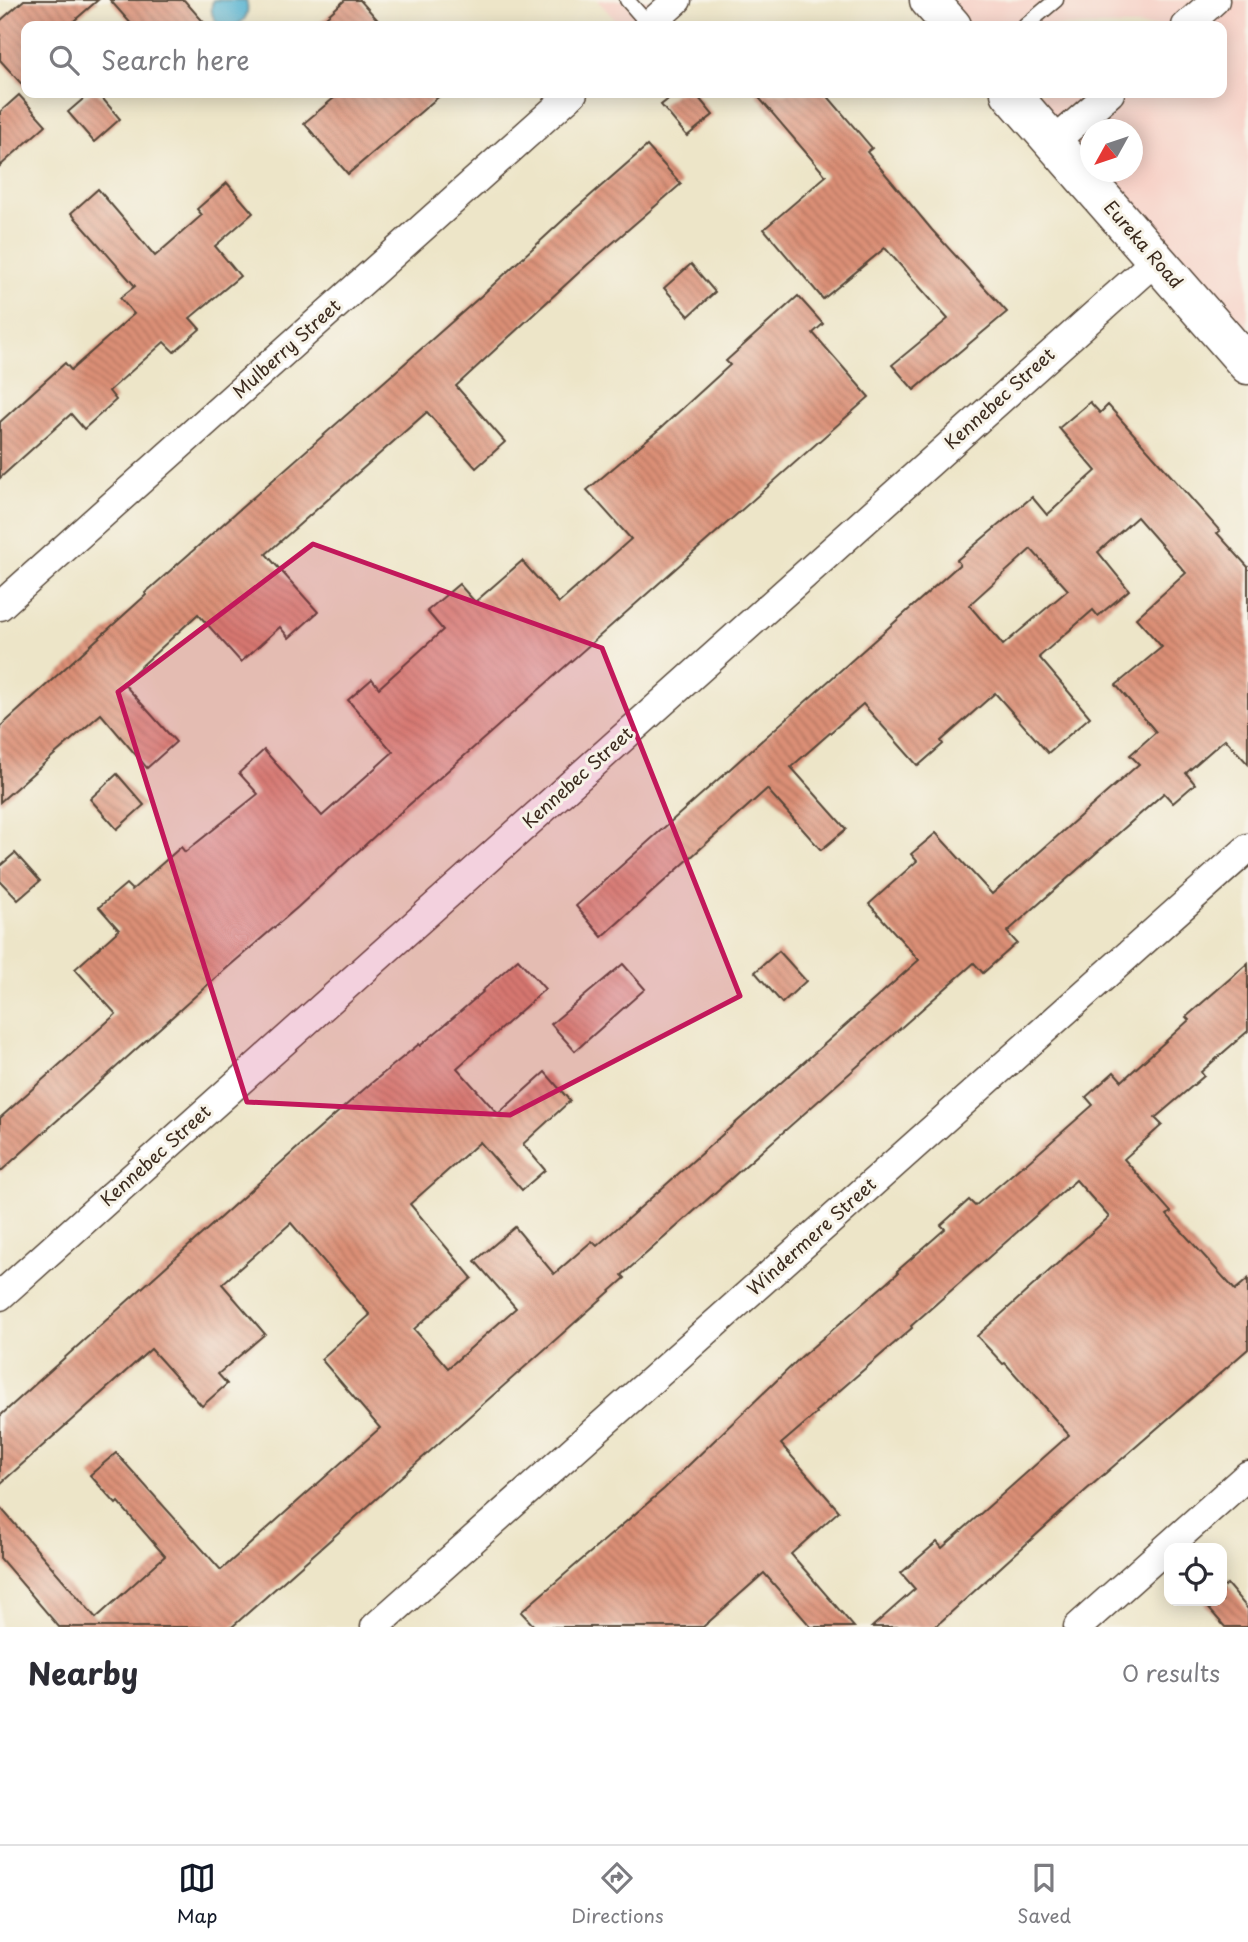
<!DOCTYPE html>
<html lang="en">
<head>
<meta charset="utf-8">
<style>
	body { margin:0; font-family:"Playpen Sans",sans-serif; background:#f7f7f7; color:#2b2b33 }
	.controls { position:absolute; right:21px; bottom:21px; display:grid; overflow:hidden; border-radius:14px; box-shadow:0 4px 18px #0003 }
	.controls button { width:63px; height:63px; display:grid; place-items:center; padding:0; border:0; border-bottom:2px solid #e1e1e2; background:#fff; color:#2b2b33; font:35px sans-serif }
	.compass { position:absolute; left:1080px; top:119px; width:63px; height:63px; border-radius:50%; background:#fff; box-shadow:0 4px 18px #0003; rotate:230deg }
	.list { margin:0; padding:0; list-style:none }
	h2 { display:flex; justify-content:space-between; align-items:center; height:91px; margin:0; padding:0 28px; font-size:30px }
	h2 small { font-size:23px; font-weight:400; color:#7c7c81 }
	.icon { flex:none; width:38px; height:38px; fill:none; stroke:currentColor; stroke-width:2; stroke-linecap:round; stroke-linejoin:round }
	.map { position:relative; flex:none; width:1248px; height:1627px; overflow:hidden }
	.search { position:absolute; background:#fff; box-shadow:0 4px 18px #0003; left:21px; right:21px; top:21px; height:77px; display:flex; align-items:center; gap:18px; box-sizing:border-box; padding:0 24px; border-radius:14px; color:#7c7c81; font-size:26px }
	.sheet { height:217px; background:#fff }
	nav { display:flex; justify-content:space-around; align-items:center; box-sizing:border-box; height:98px; border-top:2px solid #e1e1e2; background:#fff; font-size:19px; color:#7c7c81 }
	nav a { display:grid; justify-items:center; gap:4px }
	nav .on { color:#111827 }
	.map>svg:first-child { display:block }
	.built { fill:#f7d1c7; fill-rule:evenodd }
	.water { fill:#51b1d0; stroke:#466e77; stroke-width:2 }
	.building { fill:url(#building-back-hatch); fill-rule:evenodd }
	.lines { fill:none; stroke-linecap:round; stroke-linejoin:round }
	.service-casing { stroke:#564638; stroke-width:17 }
	.minor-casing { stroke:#564638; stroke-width:31 }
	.secondary-casing { stroke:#564638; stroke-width:41 }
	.service { stroke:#fff; stroke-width:14 }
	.minor { stroke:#fff; stroke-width:28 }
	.secondary { stroke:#fff; stroke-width:38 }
	.marked { fill:#c2185b; fill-opacity:0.2; stroke:#c2185b; stroke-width:5; stroke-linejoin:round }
	.labels { text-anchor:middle; stroke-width:6; stroke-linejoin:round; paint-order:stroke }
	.street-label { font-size:18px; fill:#3b2a1e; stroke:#f7f3e8 }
</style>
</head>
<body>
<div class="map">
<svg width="1248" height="1627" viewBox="0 0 1248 1627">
	<defs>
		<pattern id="building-back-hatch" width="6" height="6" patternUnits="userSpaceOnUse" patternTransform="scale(1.75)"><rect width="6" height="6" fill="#db8f76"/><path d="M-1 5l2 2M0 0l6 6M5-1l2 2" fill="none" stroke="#b37560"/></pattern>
	</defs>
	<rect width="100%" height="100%" fill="#f7f3e8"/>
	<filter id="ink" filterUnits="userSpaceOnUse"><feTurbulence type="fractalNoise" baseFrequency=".0143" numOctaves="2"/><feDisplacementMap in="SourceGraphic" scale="14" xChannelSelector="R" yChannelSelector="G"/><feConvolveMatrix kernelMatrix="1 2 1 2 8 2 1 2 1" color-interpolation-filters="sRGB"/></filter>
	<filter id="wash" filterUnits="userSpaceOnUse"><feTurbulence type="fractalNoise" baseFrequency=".00686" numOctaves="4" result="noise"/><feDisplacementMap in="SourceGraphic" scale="28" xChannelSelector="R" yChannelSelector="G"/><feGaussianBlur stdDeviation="1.57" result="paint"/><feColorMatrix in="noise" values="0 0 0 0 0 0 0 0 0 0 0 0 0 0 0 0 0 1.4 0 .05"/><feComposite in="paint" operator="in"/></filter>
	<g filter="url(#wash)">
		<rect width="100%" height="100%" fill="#ede5c8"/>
		<!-- built -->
		<g class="built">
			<path d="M597,0H677L648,26H621Z"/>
			<path d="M929,0H1248V365L1010,93H1222V26H952ZM1090,130H1132V172H1090Z"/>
		</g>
		<!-- water -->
		<path class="water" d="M213,0H246C257,34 202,35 213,0Z"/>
		<g id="blocks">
			<!-- building -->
			<g class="building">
				<path d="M24,0H98L68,26H26V89L0,60V21Z"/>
				<path d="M110,0H184L207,26H133Z"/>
				<path d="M345,0H360L383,26H316Z"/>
				<path d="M90,93H98L120,119L94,142L68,112Z"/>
				<path d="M340,93H443L348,174L304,123Z"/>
				<path d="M676,93H695L713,115L687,136L661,105Z"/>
				<path d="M755,93H825L872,148L867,152L932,230L1007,312L914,390L892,365L948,319L885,248L823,299L764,229L826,176Z"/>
				<path d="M19,95L46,125L0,166V112Z"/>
				<path d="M647,146L681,184L587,265L456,386L505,442L476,468L427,412L266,554L318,612L289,638L280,627L241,662L198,614L123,683L176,742L147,768L101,714L0,802V727L146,595L145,593L481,296L574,210Z"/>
				<path d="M227,183L253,213L215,246L240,276L190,318L200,329L174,352L164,342L109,391L116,400L84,429L71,414L0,478V422L65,363L71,370L134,314L120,298L135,286L71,213L98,189L155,256L202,215L197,209Z"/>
				<path d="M691,264L715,292L689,316L664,288Z"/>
				<path d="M798,296L823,324L813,333L869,397L392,820L298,907L213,980L0,1172V1118L116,1014L75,969L119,930L99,907L126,884L132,890L181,847L185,852L258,794L239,773L264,750L322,816L393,752L348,700L372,679L379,688L443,630L427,611L459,584L475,602L522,561L559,603L631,539L587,490L662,427L730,365L726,361Z"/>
				<path d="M1090,402L1100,413L1108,405L1220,531L1217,533L1248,567V764L1225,739L1186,773L1195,784L1173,803L1164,793L1007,932L1017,943L983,973L974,963L622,1275L625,1278L232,1627H59L0,1558V1507L96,1618L165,1556L118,1502L116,1504L90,1475L116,1453L221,1570L380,1428L321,1359L370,1315L291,1223L222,1284L265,1334L218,1374L227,1384L202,1406L151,1349L0,1484V1416L294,1151L369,1085L419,1044L420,1046L483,992L482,991L518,959L545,989L457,1068L498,1114L545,1072L570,1101L523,1144L545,1170L522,1190L480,1142L410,1204L472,1278L414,1329L448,1368L516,1308L475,1261L515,1227L554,1274L592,1241L597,1246L919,960L869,904L917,861L911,854L936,833L992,894L1139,764L1130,755L1156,732L1116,685L1162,647L1136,618L1186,573L1137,517L1098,552L1129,590L1098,616L1093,610L1039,657L1090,717L1048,753L995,693L941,741L943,744L918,766L863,704L791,767L846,829L821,850L767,789L602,937L576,906L960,564L957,560L1032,497L1047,515L1096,471L1059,428ZM1031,549L1068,590L1003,645L969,605Z"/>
				<path d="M117,774L144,805L117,829L90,799Z"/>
				<path d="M15,853L40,881L18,900L0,881V866Z"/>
				<path d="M779,951L806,981L782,1003L755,972Z"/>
				<path d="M1248,963V1031L1201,1072L1204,1076L1155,1118L1162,1125L1124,1159L1171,1212L1167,1215L1235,1290L1248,1279V1349L1069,1505L935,1627H872L915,1589L901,1573L937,1542L942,1548L1069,1435L1005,1363L1003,1364L977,1336L1109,1217L1076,1180L911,1326L912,1328L816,1411L817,1413L781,1444L839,1511L791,1554L854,1627H811L764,1573L703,1627H535L521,1612L664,1489L801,1357L898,1273L897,1271L945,1229L941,1225L969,1200L975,1206L1024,1164L1025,1165L1093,1105L1086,1097L1114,1072L1122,1081L1189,1020L1186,1017Z"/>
				<path d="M623,964L645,989L575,1051L551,1024Z"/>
				<path d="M1227,1584L1248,1609V1627H1225L1204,1603L1207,1601H1222V1588Z"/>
			</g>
		</g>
	</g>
	<g filter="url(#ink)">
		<use href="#blocks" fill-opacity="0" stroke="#564638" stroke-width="2"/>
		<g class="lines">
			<!-- service casing -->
			<g class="service-casing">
				<g id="service">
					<path d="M627,0L649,25"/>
					<path d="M1025,26L1056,0"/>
				</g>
			</g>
			<!-- minor casing -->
			<g class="minor-casing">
				<g id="minor">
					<path d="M648,26L677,0"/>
					<path d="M1186,26L1215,0"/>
					<path d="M1054,142L1110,93"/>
					<path d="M0,606L573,93"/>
					<path d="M0,1296L1156,260"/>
					<path d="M375,1627L1248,848"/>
					<path d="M1078,1627L1248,1475"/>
				</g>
			</g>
			<!-- secondary casing -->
			<g class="secondary-casing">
				<g id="secondary">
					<path d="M929,0L952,26"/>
					<path d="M1010,93L1248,365"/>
				</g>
			</g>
			<!-- service -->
			<use href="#service" class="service"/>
			<!-- minor -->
			<use href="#minor" class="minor"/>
			<!-- secondary -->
			<use href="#secondary" class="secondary"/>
		</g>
	</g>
	<!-- marked area -->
	<path class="marked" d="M313,544L602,648L740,996L510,1115L247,1102L118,692Z"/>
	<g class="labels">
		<!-- street labels -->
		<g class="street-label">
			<text transform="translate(1143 245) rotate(49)" y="6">Eureka Road</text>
			<text transform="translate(287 349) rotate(-42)" y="6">Mulberry Street</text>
			<text transform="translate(1000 399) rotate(-42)" y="6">Kennebec Street</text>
			<text transform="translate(578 778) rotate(-42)" y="6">Kennebec Street</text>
			<text transform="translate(156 1156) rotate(-42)" y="6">Kennebec Street</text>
			<text transform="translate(812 1237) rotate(-42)" y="6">Windermere Street</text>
		</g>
	</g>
</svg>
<div class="controls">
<button><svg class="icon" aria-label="locate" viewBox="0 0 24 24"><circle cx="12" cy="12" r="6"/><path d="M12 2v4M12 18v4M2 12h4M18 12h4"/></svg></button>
</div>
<svg class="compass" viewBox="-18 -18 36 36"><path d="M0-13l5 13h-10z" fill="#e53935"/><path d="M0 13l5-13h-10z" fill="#7c7c81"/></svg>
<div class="search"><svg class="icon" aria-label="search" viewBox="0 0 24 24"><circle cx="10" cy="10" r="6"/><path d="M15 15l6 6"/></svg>Search here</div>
</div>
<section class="sheet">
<h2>Nearby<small>0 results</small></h2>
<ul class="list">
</ul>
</section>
<nav>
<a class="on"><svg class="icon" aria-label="map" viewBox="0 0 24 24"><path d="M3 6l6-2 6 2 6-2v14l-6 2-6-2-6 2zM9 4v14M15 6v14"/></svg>Map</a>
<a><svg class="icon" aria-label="directions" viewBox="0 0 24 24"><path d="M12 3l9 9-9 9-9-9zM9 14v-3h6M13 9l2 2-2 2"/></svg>Directions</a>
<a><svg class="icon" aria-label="saved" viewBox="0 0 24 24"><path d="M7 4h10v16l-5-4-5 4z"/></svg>Saved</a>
</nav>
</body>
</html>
